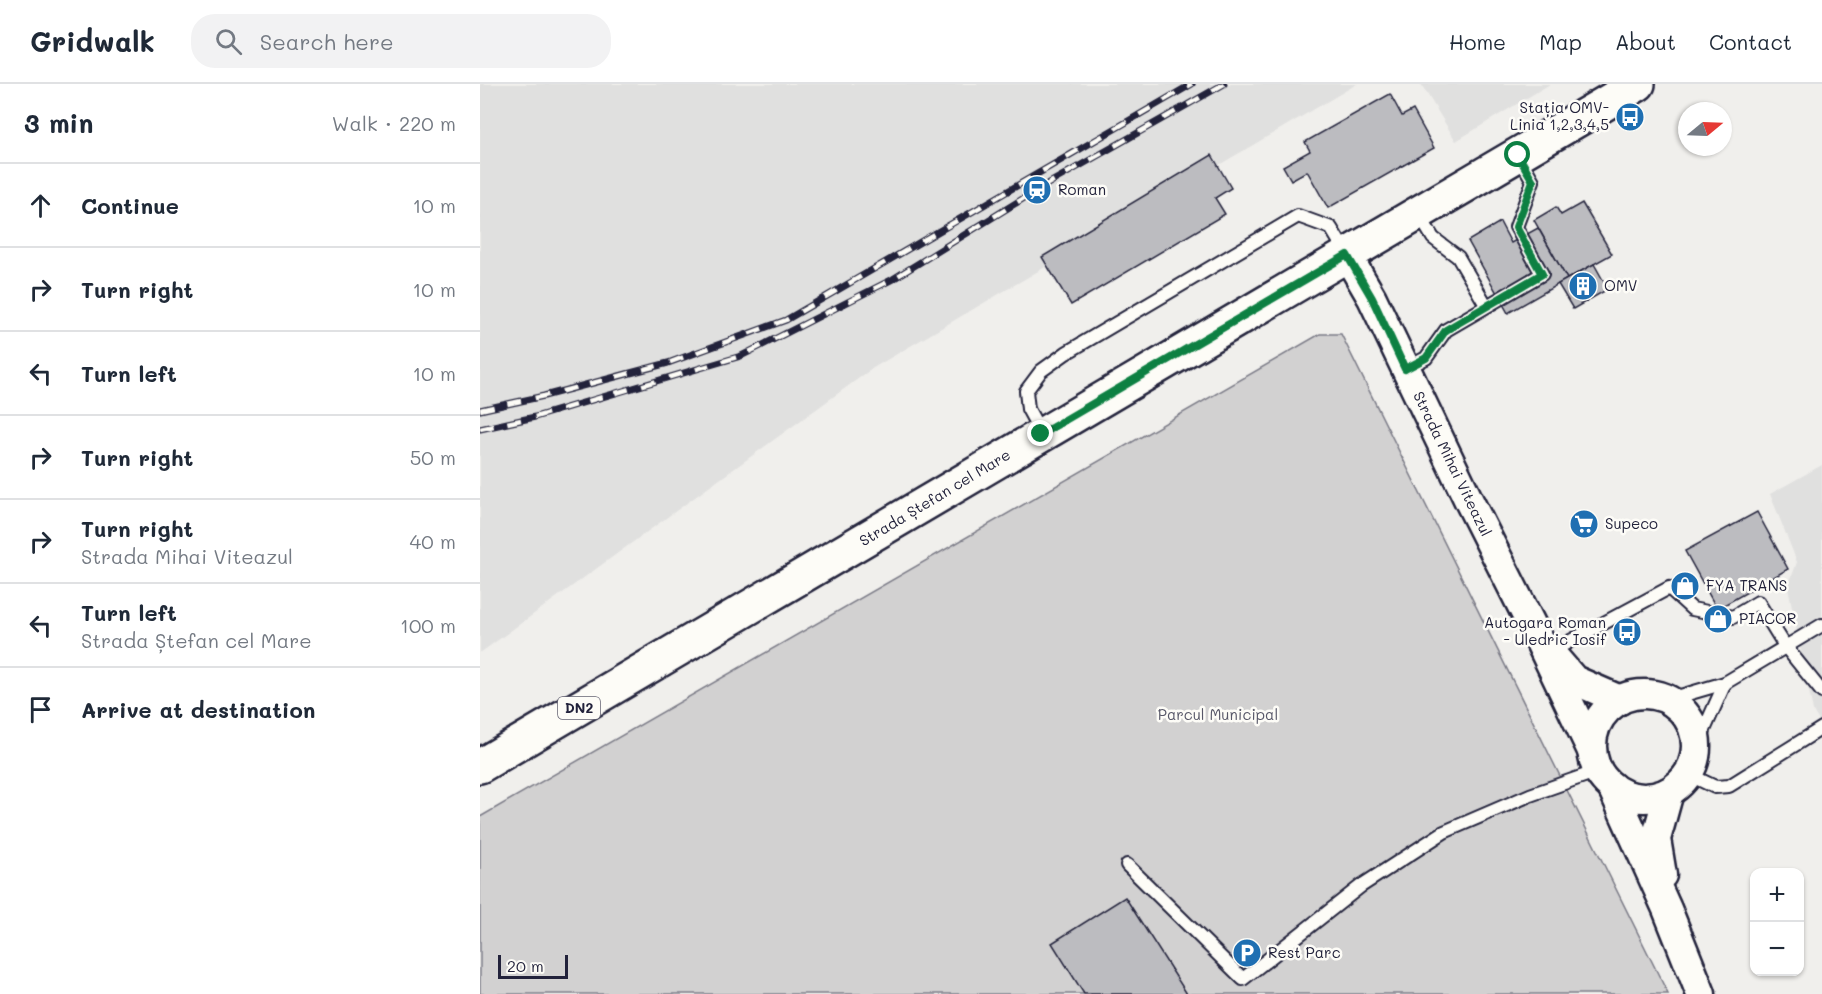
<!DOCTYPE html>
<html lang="en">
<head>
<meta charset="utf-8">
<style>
	body { margin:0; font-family:Mali,sans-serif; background:#f2f2f3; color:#1f2937 }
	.controls { position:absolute; right:18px; bottom:18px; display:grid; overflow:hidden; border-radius:12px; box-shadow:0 2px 4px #0004 }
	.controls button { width:54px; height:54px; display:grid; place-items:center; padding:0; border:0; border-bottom:2px solid #e0e1e3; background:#fff; color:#1f2937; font:30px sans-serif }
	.compass { position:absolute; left:1198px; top:18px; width:54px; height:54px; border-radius:50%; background:#fff; box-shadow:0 2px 4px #0004; rotate:71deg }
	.scale { position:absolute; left:18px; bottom:15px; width:70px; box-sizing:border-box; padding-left:6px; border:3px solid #22223b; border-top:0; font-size:16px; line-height:21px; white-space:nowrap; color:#22223b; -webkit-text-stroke:4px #fdfcf7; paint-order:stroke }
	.stop { position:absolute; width:18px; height:18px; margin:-14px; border:4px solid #0b8043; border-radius:50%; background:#fff }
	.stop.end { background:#0b8043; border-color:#fff; box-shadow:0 2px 6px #0008 }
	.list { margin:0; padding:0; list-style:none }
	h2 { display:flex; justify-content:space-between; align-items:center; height:78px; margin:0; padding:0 24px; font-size:26px }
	h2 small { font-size:20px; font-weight:400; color:#747a83 }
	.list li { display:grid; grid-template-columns:39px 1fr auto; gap:18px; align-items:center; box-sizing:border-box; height:84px; padding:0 24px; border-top:2px solid #e0e1e3 }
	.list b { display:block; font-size:22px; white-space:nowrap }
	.list p { margin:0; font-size:20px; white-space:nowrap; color:#747a83 }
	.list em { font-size:20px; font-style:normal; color:#747a83 }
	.icon { flex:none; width:33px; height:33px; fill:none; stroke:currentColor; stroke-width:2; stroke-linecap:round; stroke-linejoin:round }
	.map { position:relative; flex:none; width:1342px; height:910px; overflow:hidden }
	header { display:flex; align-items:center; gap:36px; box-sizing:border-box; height:84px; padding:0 30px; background:#fff; border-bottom:2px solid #e0e1e3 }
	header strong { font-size:28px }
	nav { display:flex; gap:33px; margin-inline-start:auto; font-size:21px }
	.search { width:420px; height:54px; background:#f2f2f3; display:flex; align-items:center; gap:15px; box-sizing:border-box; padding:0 21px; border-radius:24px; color:#747a83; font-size:22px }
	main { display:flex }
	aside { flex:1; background:#fff }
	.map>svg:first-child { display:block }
	.built { fill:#e0e0df }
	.green { fill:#d2d1d1; stroke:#7a7a86; stroke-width:1.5 }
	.building { fill:#bcbcc0; stroke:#22223b; stroke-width:1.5 }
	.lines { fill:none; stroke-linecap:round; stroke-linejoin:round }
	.service-casing { stroke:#22223b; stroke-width:16 }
	.tertiary-casing { stroke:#22223b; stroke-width:33 }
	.primary-casing { stroke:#22223b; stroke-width:38 }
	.trunk-casing { stroke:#22223b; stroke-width:38 }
	.service { stroke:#fdfcf7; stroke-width:12 }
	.tertiary { stroke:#fdfcf7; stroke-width:28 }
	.primary { stroke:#fdfcf7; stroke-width:33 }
	.trunk { stroke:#fdfcf7; stroke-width:33 }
	.rail-casing { stroke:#22223b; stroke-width:7 }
	.rail { stroke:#fdfcf7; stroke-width:4.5; stroke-dasharray:14; stroke-linecap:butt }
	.route { stroke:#0b8043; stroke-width:8 }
	.labels { text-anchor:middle; stroke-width:5; stroke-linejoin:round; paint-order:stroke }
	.shield { fill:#fdfcf7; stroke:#646373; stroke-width:1.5 }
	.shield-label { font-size:14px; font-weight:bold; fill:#22223b }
	.poi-label { font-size:15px; fill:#22223b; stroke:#fdfcf7; text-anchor:start }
	.street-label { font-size:15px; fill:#22223b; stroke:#fdfcf7 }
	.park-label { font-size:15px; fill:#575768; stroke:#fdfcf7 }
</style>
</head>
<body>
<header>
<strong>Gridwalk</strong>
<div class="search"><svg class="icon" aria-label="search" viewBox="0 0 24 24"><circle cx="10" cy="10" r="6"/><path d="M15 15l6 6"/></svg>Search here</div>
<nav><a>Home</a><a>Map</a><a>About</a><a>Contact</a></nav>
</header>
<main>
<aside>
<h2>3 min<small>Walk · 220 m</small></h2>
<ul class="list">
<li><svg class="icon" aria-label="ahead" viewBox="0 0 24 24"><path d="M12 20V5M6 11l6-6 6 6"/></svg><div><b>Continue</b></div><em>10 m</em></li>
<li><svg class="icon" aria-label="right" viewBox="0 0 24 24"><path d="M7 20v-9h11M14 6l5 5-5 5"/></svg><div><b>Turn right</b></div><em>10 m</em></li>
<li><svg class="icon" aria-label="left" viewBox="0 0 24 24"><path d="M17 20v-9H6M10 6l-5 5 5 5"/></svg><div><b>Turn left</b></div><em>10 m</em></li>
<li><svg class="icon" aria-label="right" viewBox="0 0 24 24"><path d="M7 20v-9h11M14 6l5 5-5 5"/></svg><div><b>Turn right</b></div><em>50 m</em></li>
<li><svg class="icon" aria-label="right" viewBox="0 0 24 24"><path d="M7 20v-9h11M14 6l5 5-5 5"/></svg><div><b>Turn right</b><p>Strada Mihai Viteazul</p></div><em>40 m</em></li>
<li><svg class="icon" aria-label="left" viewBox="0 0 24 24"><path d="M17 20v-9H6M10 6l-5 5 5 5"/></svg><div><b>Turn left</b><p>Strada Ștefan cel Mare</p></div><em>100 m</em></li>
<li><svg class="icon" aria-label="arrive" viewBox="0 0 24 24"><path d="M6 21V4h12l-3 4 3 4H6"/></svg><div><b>Arrive at destination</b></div></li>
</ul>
</aside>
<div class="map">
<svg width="1342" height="910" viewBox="0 0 1342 910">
	<rect width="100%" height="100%" fill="#f0efec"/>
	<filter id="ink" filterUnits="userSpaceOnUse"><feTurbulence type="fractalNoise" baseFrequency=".0167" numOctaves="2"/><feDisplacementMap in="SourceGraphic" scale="12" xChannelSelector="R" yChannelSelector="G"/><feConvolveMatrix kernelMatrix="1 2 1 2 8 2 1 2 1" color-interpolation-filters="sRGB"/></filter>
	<g filter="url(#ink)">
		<!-- built -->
		<g class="built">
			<path d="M0,0H877L393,284L0,569Z"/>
			<path d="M941,0H1070L976,57Z"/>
			<path d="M1342,381V642L1333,627L1308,503L1317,478L1290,410Z"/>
		</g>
		<!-- green -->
		<path class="green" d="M840,250H861L1188,910H0V733Z"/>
		<!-- building -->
		<g class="building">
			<path d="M910,10L922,32L933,26L954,64L848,124L827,87L811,96L803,82L830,67L825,58Z"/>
			<path d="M732,71L751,104L735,114L745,130L591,221L562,173Z"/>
			<path d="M1102,119L1132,170L1087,195L1054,136L1076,123L1081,131Z"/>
			<path d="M1020,138L1031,159L1058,144L1087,195L1028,229L988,157Z"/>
			<path d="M1114,180L1128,205L1093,225L1078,200Z"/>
			<path d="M1277,428L1308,485L1237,525L1205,467Z"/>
			<path d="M645,813L707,910H604L572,859Z"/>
		</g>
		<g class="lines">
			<!-- service casing -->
			<g class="service-casing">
				<g id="service">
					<path d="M938,129L953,154L978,173L1006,221"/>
					<path d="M925,285L946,274L966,246L1062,190L1036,143L1053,97L1038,71"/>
					<path d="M561,349L548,325L546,307L561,287L586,269L818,132L851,144L866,169"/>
					<path d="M1070,568L1189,504L1212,525L1253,533L1278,518L1305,562L1342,608"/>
					<path d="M1171,611L1190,615L1245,599L1342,541"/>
					<path d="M1216,664L1245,599"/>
					<path d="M1208,690L1235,703L1249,702L1342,644"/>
					<path d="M647,781L763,895L881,802L964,748L1050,711L1118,687"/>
				</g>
			</g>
			<!-- tertiary casing -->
			<g class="tertiary-casing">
				<g id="tertiary">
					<path d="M867,171L892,214L989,417L1060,558L1112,667"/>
					<path d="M1075,574L1094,596L1140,616"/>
					<circle cx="1164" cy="662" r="52"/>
					<path d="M1132,703L1187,825L1221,910"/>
					<path d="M1182,791L1176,755L1189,708"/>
				</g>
			</g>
			<!-- primary casing -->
			<g class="primary-casing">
				<path id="primary" d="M0,682L867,171"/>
			</g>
			<!-- trunk casing -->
			<g class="trunk-casing">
				<path id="trunk" d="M867,171L1158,0"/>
			</g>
			<!-- service -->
			<use href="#service" class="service"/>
			<!-- tertiary -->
			<use href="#tertiary" class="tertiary"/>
			<!-- primary -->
			<use href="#primary" class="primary"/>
			<!-- trunk -->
			<use href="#trunk" class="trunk"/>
			<!-- rail casing -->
			<g class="rail-casing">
				<g id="rail">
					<path d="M0,326L64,312L188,279L306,236L712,0"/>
					<path d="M0,345L55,333L261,272L413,195L557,106L744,0"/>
				</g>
			</g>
			<!-- rail -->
			<use href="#rail" class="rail"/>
		</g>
	</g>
	<g class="lines" filter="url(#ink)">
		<!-- route -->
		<path class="route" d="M561,350L867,171L892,214L925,285L946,274L966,246L1062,190L1036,143L1053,97L1038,71"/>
	</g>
	<!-- icons -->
	<defs>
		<g id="bus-disc" transform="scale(1.5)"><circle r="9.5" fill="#1f6fb2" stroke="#fdfcf7"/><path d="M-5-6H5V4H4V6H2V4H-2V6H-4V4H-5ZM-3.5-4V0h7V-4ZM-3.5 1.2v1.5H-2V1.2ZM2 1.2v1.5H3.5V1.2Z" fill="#fff"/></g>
		<g id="station-disc" transform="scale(1.5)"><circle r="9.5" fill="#1f6fb2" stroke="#fdfcf7"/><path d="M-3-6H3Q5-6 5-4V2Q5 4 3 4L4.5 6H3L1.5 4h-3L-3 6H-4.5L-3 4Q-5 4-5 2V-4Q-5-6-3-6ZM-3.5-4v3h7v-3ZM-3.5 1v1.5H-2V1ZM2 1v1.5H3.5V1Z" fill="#fff"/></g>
		<g id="building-disc" transform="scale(1.5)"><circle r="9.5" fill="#1f6fb2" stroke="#fdfcf7"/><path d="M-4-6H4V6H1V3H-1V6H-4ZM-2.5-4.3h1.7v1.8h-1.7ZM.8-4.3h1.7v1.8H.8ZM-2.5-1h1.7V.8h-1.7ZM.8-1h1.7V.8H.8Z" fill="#fff"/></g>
		<g id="supermarket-disc" transform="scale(1.5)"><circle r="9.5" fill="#1f6fb2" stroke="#fdfcf7"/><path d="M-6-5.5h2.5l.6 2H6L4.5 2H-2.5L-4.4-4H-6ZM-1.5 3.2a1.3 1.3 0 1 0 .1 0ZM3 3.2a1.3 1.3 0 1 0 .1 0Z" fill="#fff"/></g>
		<g id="shop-disc" transform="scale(1.5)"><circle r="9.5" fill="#1f6fb2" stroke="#fdfcf7"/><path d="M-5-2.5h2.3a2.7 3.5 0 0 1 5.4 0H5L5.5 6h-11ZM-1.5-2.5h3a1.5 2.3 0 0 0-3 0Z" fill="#fff"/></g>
		<g id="parking-disc" transform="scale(1.5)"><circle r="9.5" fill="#1f6fb2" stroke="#fdfcf7"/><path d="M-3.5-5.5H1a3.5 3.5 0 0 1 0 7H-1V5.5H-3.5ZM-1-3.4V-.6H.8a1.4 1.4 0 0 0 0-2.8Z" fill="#fff"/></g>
	</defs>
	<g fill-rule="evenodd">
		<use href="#bus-disc" x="1150" y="33"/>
		<use href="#station-disc" x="557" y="106"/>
		<use href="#building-disc" x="1103" y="202"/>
		<use href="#supermarket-disc" x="1104" y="440"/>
		<use href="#shop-disc" x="1205" y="502"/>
		<use href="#shop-disc" x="1238" y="535"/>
		<use href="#bus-disc" x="1147" y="548"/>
		<use href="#parking-disc" x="767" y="869"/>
	</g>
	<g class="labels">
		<!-- shield labels -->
		<rect class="shield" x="78" y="613" width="42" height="22" rx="4.5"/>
		<g class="shield-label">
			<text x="99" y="629">DN2</text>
		</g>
		<!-- poi labels -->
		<g class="poi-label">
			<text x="1129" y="29" text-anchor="end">Stația OMV-<tspan x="1129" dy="17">Linia 1,2,3,4,5</tspan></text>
			<text x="578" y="111">Roman</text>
			<text x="1124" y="207">OMV</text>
			<text x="1125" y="445">Supeco</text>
			<text x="1226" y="507">FYA TRANS</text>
			<text x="1259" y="540">PIACOR</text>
			<text x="1126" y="544" text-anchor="end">Autogara Roman<tspan x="1126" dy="17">- Uledric Iosif</tspan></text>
			<text x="788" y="874">Rest Parc</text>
		</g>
		<!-- street labels -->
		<g class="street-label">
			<text transform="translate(972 380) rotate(64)" y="5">Strada Mihai Viteazul</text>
			<text transform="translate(455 414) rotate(-31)" y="5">Strada Ștefan cel Mare</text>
		</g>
		<!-- park labels -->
		<g class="park-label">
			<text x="738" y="636">Parcul Municipal</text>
		</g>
	</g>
</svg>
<div class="controls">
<button>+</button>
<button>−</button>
</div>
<svg class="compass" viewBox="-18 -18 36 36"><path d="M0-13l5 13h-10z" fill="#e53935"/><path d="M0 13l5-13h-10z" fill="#747a83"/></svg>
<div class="scale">20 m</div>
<div class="stop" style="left:1038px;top:71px"></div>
<div class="stop end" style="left:561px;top:350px"></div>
</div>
</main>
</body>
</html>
